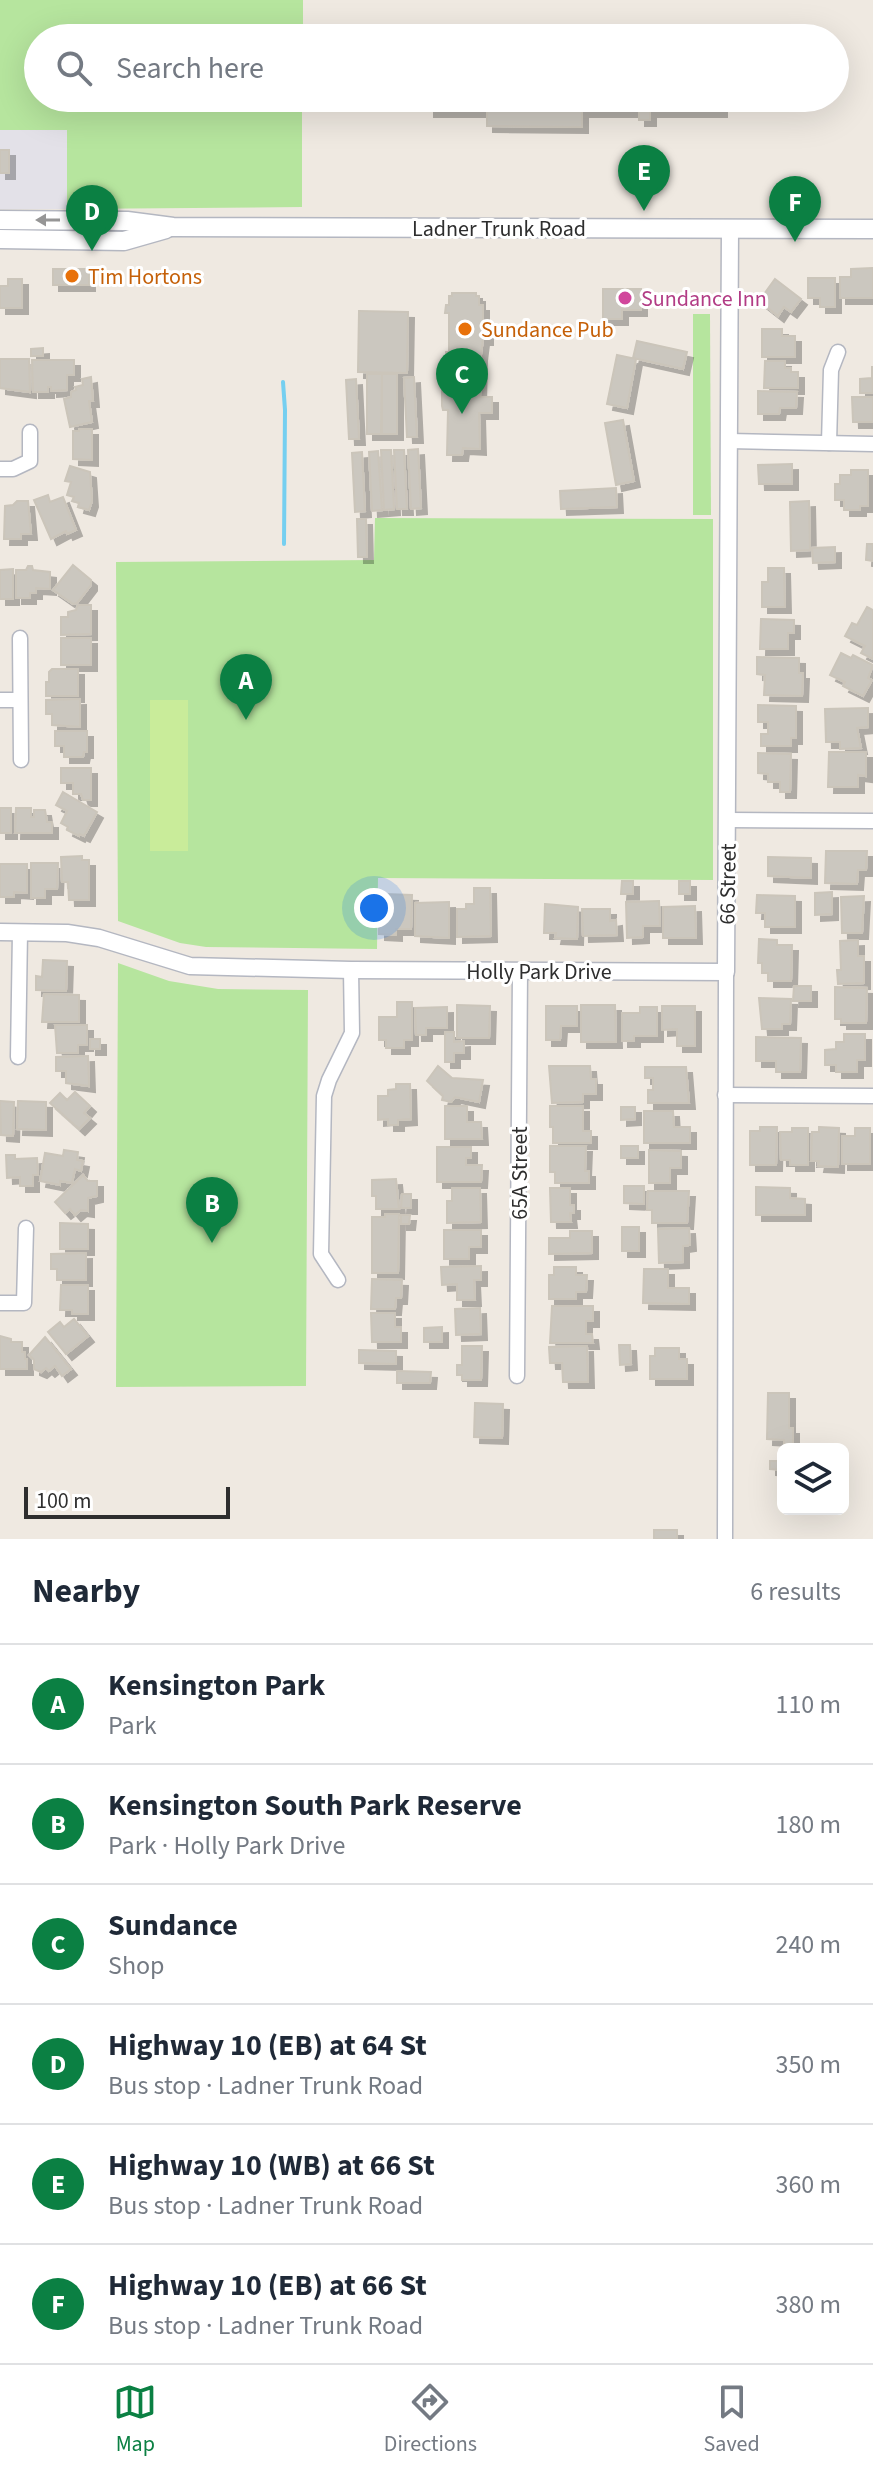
<!DOCTYPE html>
<html lang="en">
<head>
<meta charset="utf-8">
<style>
	body { margin:0; font-family:"Source Sans 3",sans-serif; background:#f2f2f3; color:#1f2937 }
	.controls { position:absolute; right:24px; bottom:24px; display:grid; overflow:hidden; border-radius:12px; box-shadow:0 8px 32px #0002 }
	.controls button { width:72px; height:72px; display:grid; place-items:center; padding:0; border:0; border-bottom:2px solid #e0e1e3; background:#fff; color:#1f2937; font:40px sans-serif }
	.scale { position:absolute; left:24px; bottom:20px; width:206px; box-sizing:border-box; padding-left:8px; border:4px solid #2e2e2e; border-top:0; font-size:22px; line-height:28px; white-space:nowrap; color:#2e2e2e; -webkit-text-stroke:6px #fff; paint-order:stroke }
	.you { position:absolute; left:374px; top:908px; width:28px; height:28px; margin:-20px; border:6px solid #fff; border-radius:50%; background:#1a73e8; box-shadow:0 0 0 12px #1a73e833 }
	.badge { display:grid; place-items:center; width:52px; height:52px; border-radius:50%; background:#0b8043; color:#fff; font-size:26px; font-weight:700 }
	.pin { position:absolute; translate:-50% -66px; filter:drop-shadow(0 2px 4px #0008) }
	.pin::after { content:''; position:absolute; top:42px; width:28px; height:24px; background:inherit; clip-path:polygon(0 0,100% 0,50% 100%) }
	.list { margin:0; padding:0; list-style:none }
	h2 { display:flex; justify-content:space-between; align-items:center; height:104px; margin:0; padding:0 32px; font-size:34px }
	h2 small { font-size:26px; font-weight:400; color:#747a83 }
	.list li { display:grid; grid-template-columns:52px 1fr auto; gap:24px; align-items:center; box-sizing:border-box; height:120px; padding:0 32px; border-top:2px solid #e0e1e3 }
	.list b { display:block; font-size:30px; white-space:nowrap }
	.list p { margin:0; font-size:26px; white-space:nowrap; color:#747a83 }
	.list em { font-size:26px; font-style:normal; color:#747a83 }
	.icon { flex:none; width:44px; height:44px; fill:none; stroke:currentColor; stroke-width:2; stroke-linecap:round; stroke-linejoin:round }
	.map { position:relative; flex:none; width:873px; height:1539px; overflow:hidden }
	.search { position:absolute; background:#fff; box-shadow:0 8px 32px #0002; left:24px; right:24px; top:24px; height:88px; display:flex; align-items:center; gap:20px; box-sizing:border-box; padding:0 28px; border-radius:44px; color:#747a83; font-size:30px }
	.sheet { height:824px; background:#fff }
	nav { display:flex; justify-content:space-around; align-items:center; box-sizing:border-box; height:112px; border-top:2px solid #e0e1e3; background:#fff; font-size:22px; color:#747a83 }
	nav a { display:grid; justify-items:center; gap:4px }
	nav .on { color:#0b8043 }
	.map>svg:first-child { display:block }
	.industrial { fill:#e3e1e8 }
	.green { fill:#b6e59e }
	.pitch { fill:#c9ec9a }
	.lines { fill:none; stroke-linecap:round; stroke-linejoin:round }
	.stream { stroke:#75cff0; stroke-width:4 }
	.building { fill:#cbc7bf; stroke:#cbc5ba; stroke-width:2; filter:url(#shadow) }
	.minor-casing { stroke:#b4b7c1; stroke-width:17 }
	.tertiary-casing { stroke:#b4b7c1; stroke-width:19 }
	.secondary-casing { stroke:#b4b7c1; stroke-width:21 }
	.minor { stroke:#fff; stroke-width:14 }
	.tertiary { stroke:#fff; stroke-width:16 }
	.secondary { stroke:#fff; stroke-width:18 }
	.oneway { fill:#969696 }
	.food-dot { fill:#e8710a; stroke:#fff; stroke-width:3 }
	.hotel-dot { fill:#d1479c; stroke:#fff; stroke-width:3 }
	.labels { text-anchor:middle; stroke-width:6; stroke-linejoin:round; paint-order:stroke }
	.street-label { font-size:22px; fill:#2e2e2e; stroke:#fff }
	.food-label { font-size:22px; fill:#c56008; stroke:#fff; text-anchor:start }
	.hotel-label { font-size:22px; fill:#b23c85; stroke:#fff; text-anchor:start }
</style>
</head>
<body>
<div class="map">
<svg width="873" height="1539" viewBox="0 0 873 1539">
	<defs>
		<filter id="shadow"><feDropShadow dx="6" dy="6" stdDeviation="0" flood-color="#0004"/></filter>
	</defs>
	<rect width="100%" height="100%" fill="#efe9e1"/>
	<!-- industrial -->
	<rect class="industrial" x="0" y="130" width="67" height="79"/>
	<!-- green -->
	<g class="green">
		<path d="M0,0H303V38H38V98H302V207L67,209V130H0Z"/>
		<path d="M693,314H710L711,515H693Z"/>
		<path d="M375,518L713,519V880L378,878L377,949L206,947L180,943L118,921L116,562L374,560Z"/>
		<path d="M118,963L169,981L218,989L308,990L306,1386L116,1387Z"/>
	</g>
	<!-- pitch -->
	<rect class="pitch" x="150" y="700" width="38" height="151"/>
	<g class="lines">
		<!-- stream -->
		<path class="stream" d="M283,382L285,410L284,544"/>
	</g>
	<!-- building -->
	<g class="building">
		<path d="M428,98H721V111H650V120H639V111H582V127L487,126V111H428Z"/>
		<rect x="0" y="150" width="9" height="23"/>
		<path d="M873,268V298H840V277H851V269Z"/>
		<rect x="53" y="269" width="36" height="16"/>
		<path d="M808,278H835V307H820V298H808Z"/>
		<path d="M8,279H22V308H0V286H8Z"/>
		<path d="M775,279L801,299L791,312L784,307L778,316L759,301Z"/>
		<path d="M603,289H641V310H622V319H603Z"/>
		<path d="M452,293H476V296H479V305H483V326H487V339H483L481,355L480,397H492V413H479L480,449L463,448L462,455H447L448,410H443L442,406V389H448V366H446V352H449V313H445L446,305H449V296H452Z"/>
		<path d="M359,311L408,312L407,373L358,372Z"/>
		<path d="M762,329H782V336H795V357H762Z"/>
		<path d="M637,341L687,352L683,369L633,358Z"/>
		<path d="M43,348V356H31V349Z"/>
		<path d="M617,355L636,359L627,408L607,404Z"/>
		<path d="M0,359H29L30,392L0,388Z"/>
		<path d="M32,360H74V375H67V390L51,391V387H48V392H33Z"/>
		<path d="M765,361H785V368H791V372H798V388H764Z"/>
		<path d="M872,366L873,393H860V379L872,378Z"/>
		<path d="M367,374H382L381,434H367Z"/>
		<rect x="382" y="374" width="15" height="60"/>
		<path d="M91,377L93,401H89L92,422L70,427L64,399L71,397V392L76,390L75,387L83,385L82,379Z"/>
		<path d="M414,377L417,437H407L404,378Z"/>
		<path d="M356,379L359,439H349L346,380Z"/>
		<path d="M758,391L797,392L796,408H780L779,414H758Z"/>
		<path d="M852,397H873V422H853Z"/>
		<path d="M623,420L634,481L616,485L605,423Z"/>
		<path d="M79,429H92V460L73,459V431H79Z"/>
		<path d="M418,449L421,508L411,509L408,450Z"/>
		<path d="M381,450H391L394,509L384,510Z"/>
		<path d="M394,450H404L407,509H397Z"/>
		<path d="M378,451L382,510L372,511L369,452Z"/>
		<path d="M362,452L365,511L355,512L352,453Z"/>
		<path d="M792,464V484H759L758,465Z"/>
		<path d="M70,466L90,472L92,501L89,510L78,507L79,503L72,501L74,497L67,495L71,482L65,481Z"/>
		<path d="M851,470H868V506H860V510H844V500H835V484H840V475H851Z"/>
		<path d="M616,488L617,507L561,509L560,491Z"/>
		<path d="M48,495L50,502L63,497L76,530L67,534L66,531L51,539L34,500Z"/>
		<path d="M17,501H28L31,534H21V539H4L5,506L13,505Z"/>
		<path d="M809,501L810,550L791,551L790,502Z"/>
		<path d="M357,519H366L367,557H358Z"/>
		<path d="M867,544H873V561L866,560Z"/>
		<path d="M835,547V562L813,563L812,548Z"/>
		<path d="M73,565L91,580V585L77,603L73,604L53,590Z"/>
		<path d="M28,566H32L33,570L50,572V589L36,588V593H30V598H16V570H26Z"/>
		<path d="M768,568H784L785,607H762V582H768Z"/>
		<path d="M13,569V599H0V570Z"/>
		<path d="M78,605H91V634L61,635V617H68V612L76,610Z"/>
		<path d="M867,607L873,610V659L861,653L865,646L845,636L852,623L857,625Z"/>
		<path d="M761,619L794,620V633H788V649H760Z"/>
		<rect x="61" y="638" width="30" height="27"/>
		<path d="M841,653L851,658L853,655L873,665L868,678L872,680L863,696L843,686L845,682L830,675Z"/>
		<path d="M757,657L799,658V673H803L802,696L764,695L765,675L757,674Z"/>
		<path d="M52,669H78V696H46V682H49V672Z"/>
		<path d="M80,699V727L52,725V714H46V700Z"/>
		<path d="M758,705L796,706V738H791V746H761V734H768V722H758Z"/>
		<path d="M868,708V727L857,728L861,748L840,749V742H826L825,709Z"/>
		<path d="M55,731H87V752H84L83,757H64V746H55Z"/>
		<path d="M829,752H866V776L858,775V787H828Z"/>
		<path d="M758,753L791,754L790,792H780V782H768V774L758,773Z"/>
		<path d="M61,768H91V800H83L81,794H73V783H61Z"/>
		<path d="M63,792L97,812L84,836L80,834L79,836L67,830L68,827L61,823L67,811L56,805Z"/>
		<rect x="0" y="808" width="11" height="25"/>
		<path d="M16,808H31V817H34V810H45L47,822H52V833H15Z"/>
		<path d="M826,851H867L866,870H858L857,884L825,883Z"/>
		<path d="M82,856V860H89V900H69L68,882H62L61,857Z"/>
		<path d="M768,857L811,858V878L768,876Z"/>
		<path d="M31,863H58L57,889H45V898H31Z"/>
		<path d="M0,864H27V893L14,892V897H0Z"/>
		<path d="M622,881H633V894H621Z"/>
		<rect x="679" y="881" width="11" height="13"/>
		<path d="M474,888H490L491,936L457,937V909H466V904H474Z"/>
		<path d="M832,892V914L815,915V893Z"/>
		<path d="M384,894L412,895L411,929H396V935L379,934V918H384Z"/>
		<path d="M757,895L795,896V927H765V913H756Z"/>
		<path d="M864,896L862,933H842L841,897Z"/>
		<path d="M659,901L660,926H643V937L627,938L626,902Z"/>
		<path d="M449,902V938L415,936V903Z"/>
		<path d="M545,904L578,907L577,939L555,938L556,933H544Z"/>
		<path d="M695,906L696,938H663V907Z"/>
		<path d="M582,909H610V921L616,920L617,935L583,936Z"/>
		<path d="M759,939L777,940V945H792L791,981H768V973H762V963H758Z"/>
		<path d="M858,940V956H864V983L838,984L837,970H841L840,941Z"/>
		<path d="M43,960L67,961L66,991L36,990V976L42,977Z"/>
		<path d="M794,986H811V1001H793Z"/>
		<path d="M835,987L867,988L866,1023H841V1019H835Z"/>
		<path d="M44,994L79,995V1022H42Z"/>
		<path d="M759,998L791,999L790,1024H782V1029H762Z"/>
		<path d="M397,1002H412V1040H404V1048H386V1040H379V1017H397Z"/>
		<path d="M457,1005L490,1006L489,1038H457Z"/>
		<path d="M581,1005H615L616,1042H581Z"/>
		<path d="M546,1006H577V1026H561L560,1040H546Z"/>
		<path d="M662,1006H695V1046H677V1029L662,1030Z"/>
		<path d="M447,1007V1028H426V1035H416L415,1008Z"/>
		<path d="M640,1007H657V1036H634V1041H622V1013H640Z"/>
		<path d="M55,1025H87V1045H78V1053H57Z"/>
		<path d="M445,1032H454V1042L464,1041V1053H454V1062H445Z"/>
		<path d="M844,1034H865V1060H857V1072H836V1065H825V1050L836,1049V1042H844Z"/>
		<path d="M756,1037L801,1038L800,1072H776V1061H756Z"/>
		<rect x="90" y="1039" width="10" height="10"/>
		<path d="M88,1056L89,1086L66,1083V1071H56V1057Z"/>
		<path d="M438,1066L452,1078L483,1080L479,1102L455,1097L451,1102L442,1100L443,1096L427,1081Z"/>
		<path d="M549,1066H590L591,1079H596V1094H583V1102L552,1103Z"/>
		<path d="M645,1067H686L689,1103H648V1090H653V1078H645Z"/>
		<path d="M396,1084H410L411,1119L398,1120V1125H388V1119L378,1120V1096H388V1090L396,1089Z"/>
		<path d="M75,1092L90,1106L84,1113L90,1118L79,1129L50,1103L60,1093L67,1100Z"/>
		<path d="M0,1101L14,1102L13,1136L1,1135Z"/>
		<path d="M18,1101L46,1102V1130L17,1129Z"/>
		<path d="M445,1106H467V1122H481L482,1139H445Z"/>
		<path d="M550,1106H583V1131H591V1143H553V1127H550Z"/>
		<path d="M621,1107H635V1119L621,1120Z"/>
		<path d="M644,1111H673L674,1127H690V1143H644Z"/>
		<path d="M760,1127H777L776,1165H750V1131H760Z"/>
		<path d="M819,1127L839,1128L838,1167L818,1166L819,1161H811L812,1132H819Z"/>
		<path d="M792,1128H808V1165H790V1160H781L780,1132H792Z"/>
		<path d="M855,1128H870V1164H842V1136H855Z"/>
		<path d="M550,1146H586L585,1171H589V1183H555V1172H550Z"/>
		<rect x="621" y="1146" width="17" height="12"/>
		<path d="M437,1147H471V1158H466V1165H482L481,1182H437Z"/>
		<path d="M64,1150L78,1152L77,1160L83,1161L81,1171L75,1169L72,1183L60,1181V1185L40,1181L45,1153L63,1156Z"/>
		<path d="M649,1150L681,1151V1168H670V1183H649Z"/>
		<path d="M6,1155H15V1159L37,1158L38,1175H33V1186H20V1177L7,1178Z"/>
		<path d="M83,1175L88,1181H97V1196L88,1198V1211L81,1210L75,1215L70,1209L65,1213L55,1202Z"/>
		<path d="M396,1179L399,1209H376V1196H372V1180Z"/>
		<path d="M624,1186H644V1204L624,1203Z"/>
		<path d="M756,1187L790,1188V1198L805,1199V1215H756Z"/>
		<path d="M452,1188H480L481,1222L447,1223V1201H452Z"/>
		<path d="M550,1188H570V1205H574V1213H570L571,1222H551Z"/>
		<path d="M648,1191H689L687,1223H652V1210H647Z"/>
		<path d="M402,1194H411V1208H401Z"/>
		<path d="M385,1214H399L398,1273H372V1217H385Z"/>
		<path d="M401,1215H410L409,1224H401Z"/>
		<path d="M60,1223L88,1224V1249H60Z"/>
		<rect x="622" y="1227" width="17" height="24"/>
		<path d="M689,1228L690,1245L683,1246V1262L659,1263L658,1229Z"/>
		<path d="M444,1230H481V1247H469V1259H444Z"/>
		<path d="M570,1231H592V1253L549,1254V1238H570Z"/>
		<path d="M86,1253V1280H57V1269H51V1254Z"/>
		<path d="M481,1266V1280H474L475,1300H457V1284L442,1285L441,1267Z"/>
		<path d="M554,1267H576V1275H587L586,1292H576V1299H549V1275H554Z"/>
		<path d="M644,1269H668V1288H689V1304L643,1303Z"/>
		<path d="M372,1279L402,1280L401,1298H396L395,1309H371Z"/>
		<path d="M61,1285H88V1314H72V1310H60Z"/>
		<path d="M552,1306H593V1321H586V1334H592L593,1343H550Z"/>
		<path d="M480,1308L481,1334L456,1335L455,1309Z"/>
		<path d="M371,1313H395V1327H401V1342H372Z"/>
		<path d="M74,1319L88,1336L66,1354L48,1332L60,1322L64,1327Z"/>
		<path d="M442,1327V1342H424V1328Z"/>
		<path d="M0,1336L11,1339V1342H22V1352H25V1359H27V1369H0Z"/>
		<path d="M45,1337L71,1369L62,1376L55,1366L49,1371L46,1368L41,1372L34,1369V1360L29,1355Z"/>
		<path d="M619,1345H630L631,1364L620,1365Z"/>
		<path d="M462,1346H482L481,1380H462V1375H457V1365H462Z"/>
		<path d="M587,1346L588,1382H563L562,1363H550L549,1347Z"/>
		<path d="M655,1348H679V1359H687V1379H650V1356H655Z"/>
		<path d="M359,1350L396,1351V1364L359,1363Z"/>
		<path d="M397,1371L431,1372L430,1383H397Z"/>
		<path d="M768,1393H789V1428H793V1444H784V1440L767,1439Z"/>
		<path d="M475,1403L503,1404L502,1438L474,1437Z"/>
		<path d="M770,1461H783V1474L782,1470L770,1469Z"/>
		<rect x="654" y="1530" width="23" height="9"/>
	</g>
	<g class="lines">
		<!-- minor casing -->
		<g class="minor-casing">
			<g id="minor">
				<path d="M729,441L873,444"/>
				<path d="M829,443L831,370L838,352"/>
				<path d="M0,469H13L30,461V432"/>
				<path d="M20,638L21,760"/>
				<path d="M0,700H20"/>
				<path d="M728,820L873,821"/>
				<path d="M18,1057L20,932"/>
				<path d="M725,1095L873,1096"/>
				<path d="M338,1280L321,1254L324,1096L329,1080L352,1033L351,970"/>
				<path d="M0,1303H24L26,1228"/>
				<path d="M517,1376L520,971"/>
				<path d="M725,1539L726,972"/>
			</g>
		</g>
		<!-- tertiary casing -->
		<g class="tertiary-casing">
			<path id="tertiary" d="M0,932L67,933L99,938L190,966L351,970L726,972L730,229"/>
		</g>
		<!-- secondary casing -->
		<g class="secondary-casing">
			<g id="secondary">
				<path d="M0,220L127,221L173,227L873,229"/>
				<path d="M0,239L124,241L166,229"/>
			</g>
		</g>
		<!-- minor -->
		<use href="#minor" class="minor"/>
		<!-- tertiary -->
		<use href="#tertiary" class="tertiary"/>
		<!-- secondary -->
		<use href="#secondary" class="secondary"/>
	</g>
	<!-- one-way arrows -->
	<defs><path id="oneway-solid" d="M-6-.8H1V-3.2L6.5 0L1 3.2V.8H-6Z" transform="scale(2)"/></defs>
	<use class="oneway" href="#oneway-solid" transform="translate(48 220) rotate(-180)"/>
	<!-- markers -->
	<g class="food-dot">
		<circle cx="72" cy="276" r="8"/>
		<circle cx="465" cy="329" r="8"/>
	</g>
	<circle class="hotel-dot" cx="625" cy="298" r="8"/>
	<g class="labels">
		<!-- street labels -->
		<g class="street-label">
			<text x="499" y="236">Ladner Trunk Road</text>
			<text transform="translate(727 884) rotate(-89)" y="8">66 Street</text>
			<text x="539" y="979">Holly Park Drive</text>
			<text transform="translate(519 1173) rotate(-90)" y="8">65A Street</text>
		</g>
		<!-- food labels -->
		<g class="food-label">
			<text x="88" y="284">Tim Hortons</text>
			<text x="481" y="337">Sundance Pub</text>
		</g>
		<!-- hotel labels -->
		<g class="hotel-label">
			<text x="641" y="306">Sundance Inn</text>
		</g>
	</g>
</svg>
<div class="controls">
<button><svg class="icon" aria-label="layers" viewBox="0 0 24 24"><path d="M12 4l9 5-9 5-9-5zM3 14l9 5 9-5"/></svg></button>
</div>
<div class="scale">100 m</div>
<div class="you"></div>
<div class="pin badge" style="left:246px;top:720px">A</div>
<div class="pin badge" style="left:212px;top:1243px">B</div>
<div class="pin badge" style="left:462px;top:414px">C</div>
<div class="pin badge" style="left:92px;top:251px">D</div>
<div class="pin badge" style="left:644px;top:211px">E</div>
<div class="pin badge" style="left:795px;top:242px">F</div>
<div class="search"><svg class="icon" aria-label="search" viewBox="0 0 24 24"><circle cx="10" cy="10" r="6"/><path d="M15 15l6 6"/></svg>Search here</div>
</div>
<section class="sheet">
<h2>Nearby<small>6 results</small></h2>
<ul class="list">
<li><span class="badge">A</span><div><b>Kensington Park</b><p>Park</p></div><em>110 m</em></li>
<li><span class="badge">B</span><div><b>Kensington South Park Reserve</b><p>Park · Holly Park Drive</p></div><em>180 m</em></li>
<li><span class="badge">C</span><div><b>Sundance</b><p>Shop</p></div><em>240 m</em></li>
<li><span class="badge">D</span><div><b>Highway 10 (EB) at 64 St</b><p>Bus stop · Ladner Trunk Road</p></div><em>350 m</em></li>
<li><span class="badge">E</span><div><b>Highway 10 (WB) at 66 St</b><p>Bus stop · Ladner Trunk Road</p></div><em>360 m</em></li>
<li><span class="badge">F</span><div><b>Highway 10 (EB) at 66 St</b><p>Bus stop · Ladner Trunk Road</p></div><em>380 m</em></li>
</ul>
</section>
<nav>
<a class="on"><svg class="icon" aria-label="map" viewBox="0 0 24 24"><path d="M3 6l6-2 6 2 6-2v14l-6 2-6-2-6 2zM9 4v14M15 6v14"/></svg>Map</a>
<a><svg class="icon" aria-label="directions" viewBox="0 0 24 24"><path d="M12 3l9 9-9 9-9-9zM9 14v-3h6M13 9l2 2-2 2"/></svg>Directions</a>
<a><svg class="icon" aria-label="saved" viewBox="0 0 24 24"><path d="M7 4h10v16l-5-4-5 4z"/></svg>Saved</a>
</nav>
</body>
</html>
